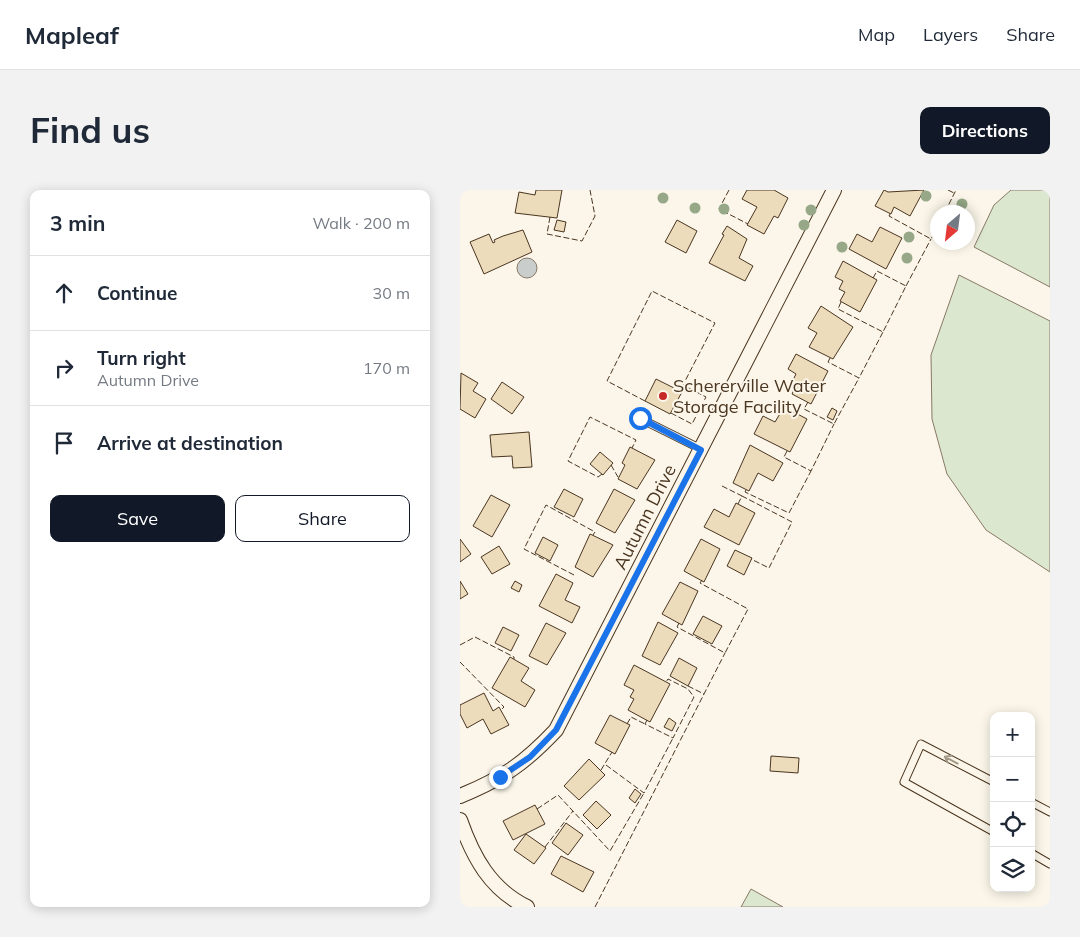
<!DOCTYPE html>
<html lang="en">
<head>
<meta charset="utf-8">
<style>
	body { margin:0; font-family:Mulish,sans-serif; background:#f2f2f3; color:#1f2937 }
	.controls { position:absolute; right:15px; bottom:15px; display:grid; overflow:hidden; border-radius:10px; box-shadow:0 2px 12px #0003 }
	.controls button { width:45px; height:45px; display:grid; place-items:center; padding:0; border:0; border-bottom:1px solid #e0e1e3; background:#fff; color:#1f2937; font:25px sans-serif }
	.compass { position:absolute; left:470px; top:15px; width:45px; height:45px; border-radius:50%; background:#fff; box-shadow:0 2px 12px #0003; rotate:208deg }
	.stop { position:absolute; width:15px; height:15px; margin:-11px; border:4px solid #1a73e8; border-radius:50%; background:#fff }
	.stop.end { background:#1a73e8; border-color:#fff; box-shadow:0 1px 5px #0008 }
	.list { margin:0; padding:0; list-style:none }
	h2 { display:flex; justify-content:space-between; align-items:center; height:65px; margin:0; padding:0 20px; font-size:21px }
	h2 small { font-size:16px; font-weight:400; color:#747a83 }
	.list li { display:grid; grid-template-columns:32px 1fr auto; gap:15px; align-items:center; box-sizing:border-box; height:75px; padding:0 20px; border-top:1px solid #e0e1e3 }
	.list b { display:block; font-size:19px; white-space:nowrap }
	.list p { margin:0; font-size:16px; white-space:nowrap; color:#747a83 }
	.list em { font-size:16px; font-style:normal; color:#747a83 }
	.actions { display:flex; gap:10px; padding:15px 20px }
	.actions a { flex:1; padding:11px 0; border:1px solid #111827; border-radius:10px; text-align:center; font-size:18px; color:#111827 }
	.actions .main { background:#111827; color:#fff }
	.icon { flex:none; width:28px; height:28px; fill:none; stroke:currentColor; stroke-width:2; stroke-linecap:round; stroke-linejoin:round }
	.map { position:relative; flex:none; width:590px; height:717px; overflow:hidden; border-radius:10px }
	header { display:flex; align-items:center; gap:30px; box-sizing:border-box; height:70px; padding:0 25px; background:#fff; border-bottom:1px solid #e0e1e3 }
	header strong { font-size:24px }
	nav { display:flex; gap:28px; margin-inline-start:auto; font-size:18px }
	.intro { display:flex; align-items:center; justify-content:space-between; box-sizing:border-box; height:120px; padding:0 30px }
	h1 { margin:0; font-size:35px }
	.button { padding:12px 22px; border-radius:10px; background:#111827; color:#fff; font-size:18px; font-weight:700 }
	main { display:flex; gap:30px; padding:0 30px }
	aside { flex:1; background:#fff; border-radius:10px; box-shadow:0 2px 12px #0003 }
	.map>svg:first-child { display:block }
	.green { fill:#dce7d0; stroke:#887966 }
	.water { fill:#c9cecd; stroke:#887966 }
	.building { fill:#ecdcbc; stroke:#4a3520 }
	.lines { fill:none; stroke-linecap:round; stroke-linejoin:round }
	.service-casing { stroke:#4a3520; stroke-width:9 }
	.minor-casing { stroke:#4a3520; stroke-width:16 }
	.service { stroke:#fbf6e9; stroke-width:7 }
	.minor { stroke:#fbf6e9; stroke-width:14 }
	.fence { stroke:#4a3520; stroke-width:1; stroke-dasharray:6 2.5; stroke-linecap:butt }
	.tree { fill:#96a887 }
	.oneway { stroke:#a29684 }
	.route { stroke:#1a73e8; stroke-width:6 }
	.poi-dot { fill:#c62828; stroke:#fbf6e9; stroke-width:2 }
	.labels { text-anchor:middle; stroke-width:4; stroke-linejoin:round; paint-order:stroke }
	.poi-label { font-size:18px; fill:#4a3520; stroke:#fbf6e9; text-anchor:start }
	.street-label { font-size:18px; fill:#4a3520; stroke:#fbf6e9 }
</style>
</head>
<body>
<header>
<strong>Mapleaf</strong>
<nav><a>Map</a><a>Layers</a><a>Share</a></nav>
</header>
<div class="intro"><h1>Find us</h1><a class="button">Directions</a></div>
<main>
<aside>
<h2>3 min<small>Walk · 200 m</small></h2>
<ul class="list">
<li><svg class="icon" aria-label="ahead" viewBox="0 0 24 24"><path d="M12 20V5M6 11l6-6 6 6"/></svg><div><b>Continue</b></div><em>30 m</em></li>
<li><svg class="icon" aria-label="right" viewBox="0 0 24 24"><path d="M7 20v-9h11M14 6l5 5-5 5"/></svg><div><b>Turn right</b><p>Autumn Drive</p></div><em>170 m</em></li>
<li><svg class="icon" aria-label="arrive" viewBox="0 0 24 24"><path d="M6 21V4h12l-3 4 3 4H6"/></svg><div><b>Arrive at destination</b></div></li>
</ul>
<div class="actions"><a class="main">Save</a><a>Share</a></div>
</aside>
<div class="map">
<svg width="590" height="717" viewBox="0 0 590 717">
	<rect width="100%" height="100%" fill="#fbf6e9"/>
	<!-- green -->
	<g class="green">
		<path d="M551,0H590V97L514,57L534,15Z"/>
		<path d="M499,85L590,131V382L526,340L487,284L472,229L471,165Z"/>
		<path d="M291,699L323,717H281Z"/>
	</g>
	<!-- water -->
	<circle class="water" cx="67" cy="78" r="10"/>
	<!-- building -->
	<g class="building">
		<path d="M76,0H102L97,28L55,23L59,2L75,5Z"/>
		<path d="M287,0H314L328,8L318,28L314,26L304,44L287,35L297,17L282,9Z"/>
		<path d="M424,0L428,2L464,0L450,26L434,17L431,24L415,16Z"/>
		<path d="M97,30L106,32L104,42L94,40Z"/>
		<path d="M217,30L237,41L226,63L205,52Z"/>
		<path d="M267,36L287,49L279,68L293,76L285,91L249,73L264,45L262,44Z"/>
		<path d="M420,37L442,48L426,79L389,59L397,44L412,52Z"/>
		<path d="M63,40L72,62L24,84L10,52L29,44L33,53L35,52L34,50L43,46Z"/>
		<path d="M383,71L417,90L400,122L380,111L385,102L379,99L383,91L375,87Z"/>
		<path d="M361,116L393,137L373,169L349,157L357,143L348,138Z"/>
		<path d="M336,164L368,181L351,214L332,204L337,194L332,192L336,184L328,179Z"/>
		<path d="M1,183L18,193L13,201L26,209L15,228L0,219Z"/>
		<path d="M196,189L222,202L210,224L185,211Z"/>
		<path d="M42,192L64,207L52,224L31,209Z"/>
		<path d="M324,217L347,229L330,262L294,244L303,226L315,232Z"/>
		<path d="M372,218L377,221L373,230L367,227Z"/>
		<path d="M69,242L72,277L53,278L52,266L32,267L30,245Z"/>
		<path d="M290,255L323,273L313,291L298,283L289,301L273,293Z"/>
		<path d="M170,257L195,270L177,299L158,289L165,275L162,273Z"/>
		<path d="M140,262L153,273L143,285L130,274Z"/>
		<path d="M104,299L123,309L114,327L94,317Z"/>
		<path d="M154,299L175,310L155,343L136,333Z"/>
		<path d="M31,305L50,315L32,347L13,336Z"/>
		<path d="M276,313L295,323L279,355L244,337L254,319L269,327Z"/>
		<path d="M130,344L153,355L133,387L115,377Z"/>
		<path d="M83,347L98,355L90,371L75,363Z"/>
		<path d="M0,349L11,364L0,372Z"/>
		<path d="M241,349L260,359L244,392L224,381Z"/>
		<path d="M39,356L50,374L32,384L21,367Z"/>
		<path d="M275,360L292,368L284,385L267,376Z"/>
		<path d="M96,384L113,393L105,410L120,417L112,433L79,416Z"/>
		<path d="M0,391L8,404L0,409Z"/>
		<path d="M55,391L62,395L59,402L51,398Z"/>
		<path d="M220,392L238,401L222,435L202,424Z"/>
		<path d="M243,426L262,436L252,454L233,444Z"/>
		<path d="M198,432L218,443L200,475L182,466Z"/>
		<path d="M86,433L106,443L87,475L69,466Z"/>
		<path d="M43,437L59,445L51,461L35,453Z"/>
		<path d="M50,467L69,478L61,491L75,500L65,517L32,498Z"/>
		<path d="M219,468L237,478L228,496L210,486Z"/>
		<path d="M174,475L210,494L190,532L168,520L174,509L170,507L174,500L164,495Z"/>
		<path d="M24,503L33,521L39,517L49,535L31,544L23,529L7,538L0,524V515Z"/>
		<path d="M150,525L170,535L155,564L135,553Z"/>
		<path d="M209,528L216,533L212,541L204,537Z"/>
		<path d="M311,566L339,568L338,583L310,581Z"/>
		<path d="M129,569L145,585L119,610L104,596Z"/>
		<path d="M175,599L181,604L175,613L169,608Z"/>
		<path d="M136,611L151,625L137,639L123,625Z"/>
		<path d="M75,615L85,634L53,650L43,631Z"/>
		<path d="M106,633L123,645L108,665L92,653Z"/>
		<path d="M66,644L86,658L74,674L54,660Z"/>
		<path d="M101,666L134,682L123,702L91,684Z"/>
	</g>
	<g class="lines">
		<!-- service casing -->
		<g class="service-casing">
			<g id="service">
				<path d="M179,228L241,259"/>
				<path d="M534,592L461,554L444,592L534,642"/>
				<path d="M571,612L590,622"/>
				<path d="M571,663L590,674"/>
			</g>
		</g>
		<!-- minor casing -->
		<g class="minor-casing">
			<g id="minor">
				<path d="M0,606C42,589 65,573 96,540L374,0"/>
				<path d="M0,630C13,667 30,699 67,717"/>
			</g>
		</g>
		<!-- service -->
		<use href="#service" class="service"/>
		<!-- minor -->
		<use href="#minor" class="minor"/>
		<!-- fence -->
		<g class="fence">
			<path d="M269,0L259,19L288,34"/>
			<path d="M488,0L494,3"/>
			<path d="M485,22L496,0"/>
			<path d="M430,24L429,26L471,49L478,37"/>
			<path d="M90,27L87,44L122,51L135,26L130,0"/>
			<path d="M446,96L471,49"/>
			<path d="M381,112L378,119L423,142L446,96L417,81L413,88"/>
			<path d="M370,168L368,172L399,188L423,142"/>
			<path d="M185,211L147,191L192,101L255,133L223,195"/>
			<path d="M348,212L344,219L374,234L399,188"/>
			<path d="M211,223L232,234L246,207L223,195L220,201"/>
			<path d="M327,261L324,267L351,281L374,234"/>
			<path d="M151,275L158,287"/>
			<path d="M142,284L138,287L108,271L130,227L176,250L172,258"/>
			<path d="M262,296L282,306"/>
			<path d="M286,300L285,302L329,323L351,281"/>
			<path d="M278,314L282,306L332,332L309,378L291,369"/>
			<path d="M114,385L64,359L86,315L135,342L133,345"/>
			<path d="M219,433L217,437L265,463L288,419L240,393L242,390"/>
			<path d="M0,455L15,447L54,467V469"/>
			<path d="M0,472L44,517L41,520"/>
			<path d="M228,496L244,504L265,463"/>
			<path d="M187,530L185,534L213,548L234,507L228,499L208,489L206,492"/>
			<path d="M167,534L171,527L185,534"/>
			<path d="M146,575L184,603L213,548"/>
			<path d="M141,580L152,562"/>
			<path d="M77,619L98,605L150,661L184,603"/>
			<path d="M85,657L113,621"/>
			<path d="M135,717L244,504"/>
		</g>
	</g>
	<!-- trees -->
	<g class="tree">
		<circle cx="466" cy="6" r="5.5"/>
		<circle cx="203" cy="8" r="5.5"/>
		<circle cx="502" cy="14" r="5.5"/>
		<circle cx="235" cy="18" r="5.5"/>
		<circle cx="264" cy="19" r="5.5"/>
		<circle cx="351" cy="20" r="5.5"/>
		<circle cx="344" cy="35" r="5.5"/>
		<circle cx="449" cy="47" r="5.5"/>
		<circle cx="382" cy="57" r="5.5"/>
		<circle cx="447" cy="68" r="5.5"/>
	</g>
	<!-- one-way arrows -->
	<defs><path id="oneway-shaft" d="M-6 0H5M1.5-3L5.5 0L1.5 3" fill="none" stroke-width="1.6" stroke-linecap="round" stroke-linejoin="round" transform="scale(1.25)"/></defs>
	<use class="oneway" href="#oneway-shaft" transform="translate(491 570) rotate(-152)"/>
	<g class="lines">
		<!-- route -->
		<path class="route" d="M40,587L70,567L96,540L241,260L180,228"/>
	</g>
	<!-- markers -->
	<circle class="poi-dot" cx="203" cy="206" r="5"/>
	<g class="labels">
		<!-- poi labels -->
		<g class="poi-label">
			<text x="213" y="202">Schererville Water<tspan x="213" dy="21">Storage Facility</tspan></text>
		</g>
		<!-- street labels -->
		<g class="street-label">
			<text transform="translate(185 327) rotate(-63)" y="6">Autumn Drive</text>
		</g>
	</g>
</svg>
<div class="controls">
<button>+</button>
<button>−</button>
<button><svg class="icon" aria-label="locate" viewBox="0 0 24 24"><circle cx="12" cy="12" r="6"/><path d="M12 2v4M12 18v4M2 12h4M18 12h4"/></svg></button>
<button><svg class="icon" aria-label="layers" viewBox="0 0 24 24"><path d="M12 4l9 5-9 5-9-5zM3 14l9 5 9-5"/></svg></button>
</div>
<svg class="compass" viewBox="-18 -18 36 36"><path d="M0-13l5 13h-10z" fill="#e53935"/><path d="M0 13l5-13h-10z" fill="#747a83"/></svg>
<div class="stop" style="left:180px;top:228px"></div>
<div class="stop end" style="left:40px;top:587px"></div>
</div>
</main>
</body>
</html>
